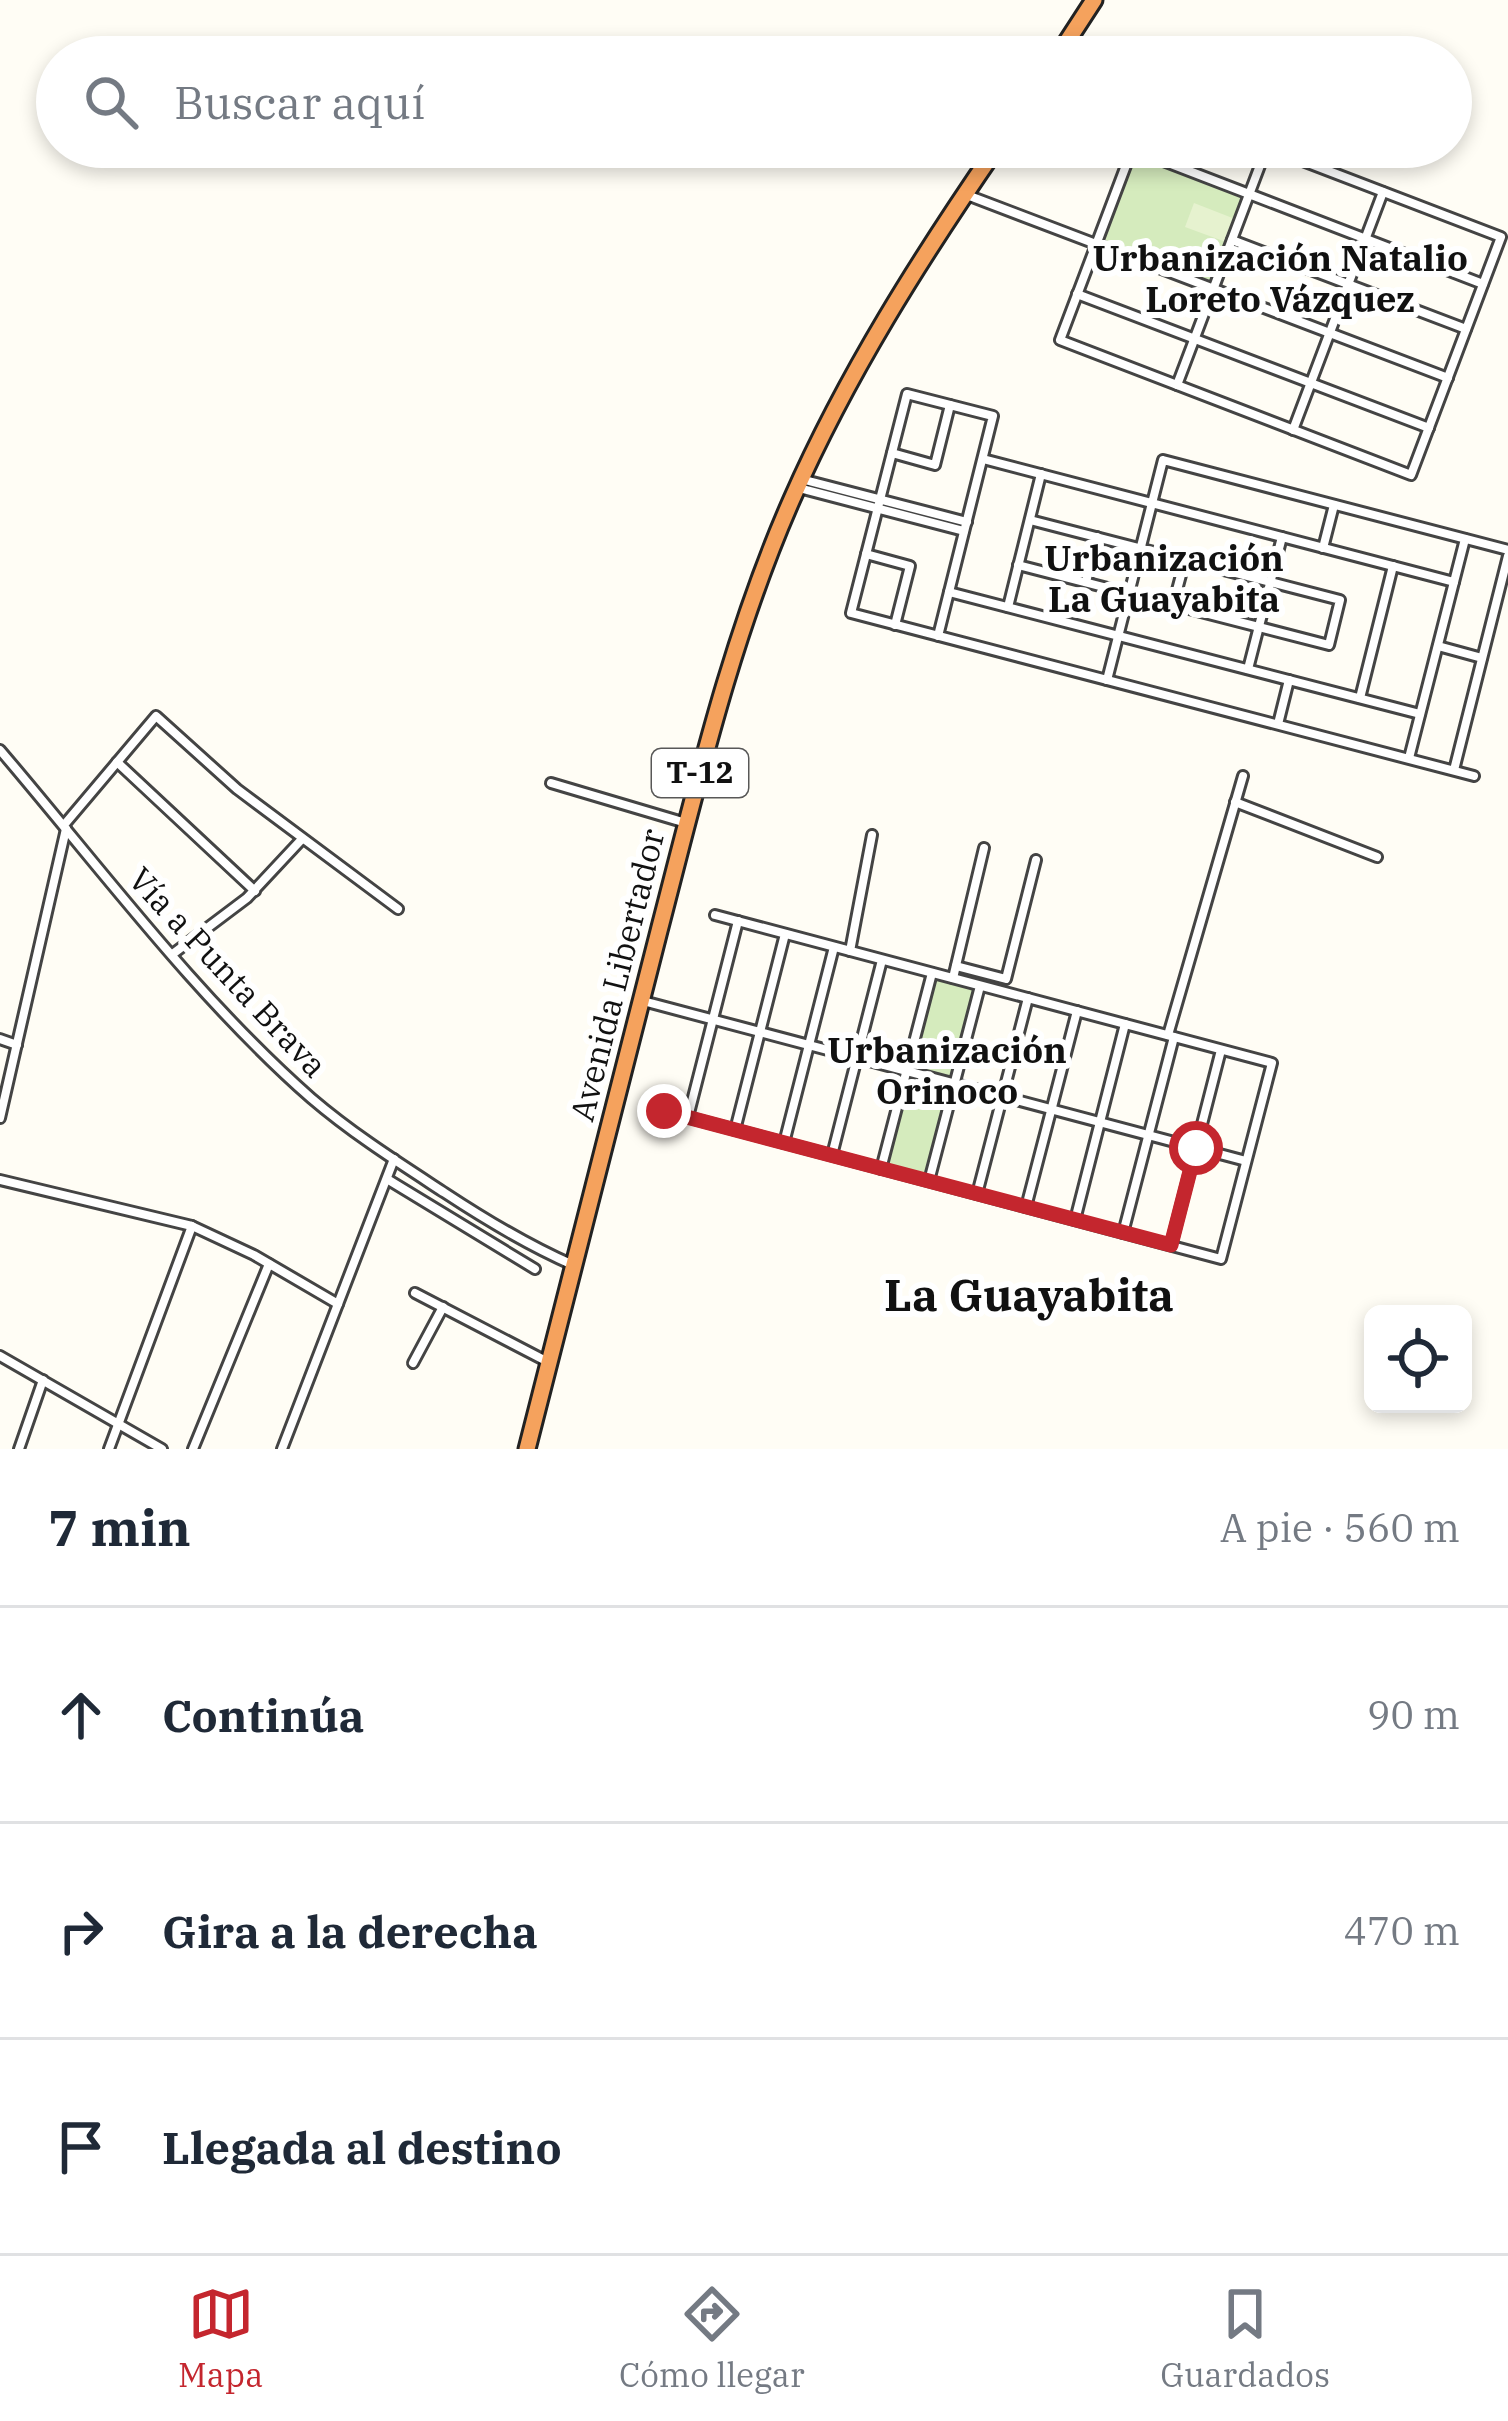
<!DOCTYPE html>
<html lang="es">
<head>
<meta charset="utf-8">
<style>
	body { margin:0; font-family:"IBM Plex Serif",serif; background:#f2f2f3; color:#1f2937 }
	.controls { position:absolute; right:36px; bottom:36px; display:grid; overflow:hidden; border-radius:18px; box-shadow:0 6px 18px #0003 }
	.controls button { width:108px; height:108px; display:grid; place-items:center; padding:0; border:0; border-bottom:3px solid #e0e1e3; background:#fff; color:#1f2937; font:60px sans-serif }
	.stop { position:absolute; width:36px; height:36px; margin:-27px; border:9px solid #c4262e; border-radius:50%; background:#fff }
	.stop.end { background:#c4262e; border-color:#fff; box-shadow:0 3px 12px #0008 }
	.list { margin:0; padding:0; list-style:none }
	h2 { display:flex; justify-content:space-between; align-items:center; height:156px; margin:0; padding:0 48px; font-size:51px }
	h2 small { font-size:39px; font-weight:400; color:#747a83 }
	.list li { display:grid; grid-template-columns:78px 1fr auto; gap:36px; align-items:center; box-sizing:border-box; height:216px; padding:0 48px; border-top:3px solid #e0e1e3 }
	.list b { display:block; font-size:45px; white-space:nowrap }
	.list em { font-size:39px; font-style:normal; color:#747a83 }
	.icon { flex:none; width:66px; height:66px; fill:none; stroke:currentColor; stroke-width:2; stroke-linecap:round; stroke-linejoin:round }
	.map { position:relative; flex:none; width:1508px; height:1449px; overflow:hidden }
	.search { position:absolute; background:#fff; box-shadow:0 6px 18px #0003; left:36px; right:36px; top:36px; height:132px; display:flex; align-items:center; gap:30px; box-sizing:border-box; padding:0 42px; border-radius:66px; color:#747a83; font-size:45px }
	.sheet { height:804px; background:#fff }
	nav { display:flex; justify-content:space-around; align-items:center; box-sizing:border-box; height:168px; border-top:3px solid #e0e1e3; background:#fff; font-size:33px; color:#747a83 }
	nav a { display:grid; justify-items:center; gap:6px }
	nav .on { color:#c4262e }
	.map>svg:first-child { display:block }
	.green { fill:#d5ebbd }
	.pitch { fill:#e6f2cf }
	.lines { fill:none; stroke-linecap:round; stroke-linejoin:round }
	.street-casing { stroke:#444; stroke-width:14 }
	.highway-casing { stroke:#222; stroke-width:21 }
	.street { stroke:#fff; stroke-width:8 }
	.highway { stroke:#f5a25d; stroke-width:15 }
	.route { stroke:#c4262e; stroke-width:15 }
	.labels { text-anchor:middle; stroke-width:12; stroke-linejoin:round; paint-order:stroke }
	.shield { fill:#fff; stroke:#585858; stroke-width:3 }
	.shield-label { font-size:30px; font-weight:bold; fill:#111 }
	.street-label { font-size:33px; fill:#111; stroke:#fff }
	.neighbourhood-label { font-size:36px; font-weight:bold; fill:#111; stroke:#fff }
	.district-label { font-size:45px; font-weight:bold; fill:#111; stroke:#fff }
</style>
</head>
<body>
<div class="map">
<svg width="1508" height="1449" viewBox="0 0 1508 1449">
	<rect width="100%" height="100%" fill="#fffdf5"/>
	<!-- green -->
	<g class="green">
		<path d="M1134,153L1245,196L1211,284L1100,242Z"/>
		<path d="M934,977L975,988L952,1079L911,1068Z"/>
		<path d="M909,1076L950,1086L927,1177L886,1166Z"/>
	</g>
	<!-- pitch -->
	<path class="pitch" d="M1194,203L1235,219L1226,242L1185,227Z"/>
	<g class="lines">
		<!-- street casing -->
		<g class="street-casing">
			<g id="street">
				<path d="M1133,147L1060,340L1411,475L1501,237L1266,147"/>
				<path d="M1132,149L1483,284"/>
				<path d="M967,195L1448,378"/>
				<path d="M1232,240L1466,329"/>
				<path d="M1077,294L1429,428"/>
				<path d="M1177,385L1267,147"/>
				<path d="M1293,430L1383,192"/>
				<path d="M892,453L935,465L950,405"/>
				<path d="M983,459L1454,582"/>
				<path d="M801,479L967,522"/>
				<path d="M799,488L964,531"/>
				<path d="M1323,548L1334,505"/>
				<path d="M866,554L910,566L895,625"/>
				<path d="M1018,565L1329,645L1340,600L1030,520"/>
				<path d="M1086,582L1097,537"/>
				<path d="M949,592L1420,714"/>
				<path d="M1173,605L1185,560"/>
				<path d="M1008,607L1041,474"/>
				<path d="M938,636L993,416L907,394L851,613L1474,776"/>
				<path d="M1438,646L1482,658"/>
				<path d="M1248,669L1282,537"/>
				<path d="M1107,680L1163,460L1508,550"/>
				<path d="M1360,698L1393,566"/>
				<path d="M1278,724L1289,680"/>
				<path d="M0,750C99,866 196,997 311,1098C353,1134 399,1163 445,1193C486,1220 527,1245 573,1265"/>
				<path d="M1409,758L1465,539"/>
				<path d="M117,762L255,891"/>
				<path d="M1454,770L1508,556"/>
				<path d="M551,783L686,823"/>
				<path d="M1235,802L1377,857"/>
				<path d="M64,825L156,716L237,789L398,909"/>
				<path d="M850,951L872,835"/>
				<path d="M174,953L247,898L302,839"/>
				<path d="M956,966L1006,979L1036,860"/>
				<path d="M953,978L984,848"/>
				<path d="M643,1001L1246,1161"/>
				<path d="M1168,1035L1243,776"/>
				<path d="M0,1039L17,1045"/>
				<path d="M664,1111L1221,1259L1272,1063L715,915"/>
				<path d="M688,1117L738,921"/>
				<path d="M0,1118L66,829"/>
				<path d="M735,1130L785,934"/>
				<path d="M784,1143L834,947"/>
				<path d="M832,1155L882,960"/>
				<path d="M881,1169L932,973"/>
				<path d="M387,1179L535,1269"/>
				<path d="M0,1180L192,1226L254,1255L338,1304"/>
				<path d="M929,1181L980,986"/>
				<path d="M977,1194L1028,998"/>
				<path d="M1026,1207L1077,1011"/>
				<path d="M1075,1220L1125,1024"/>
				<path d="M1123,1233L1174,1037"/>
				<path d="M1171,1245L1221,1050"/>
				<path d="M415,1293L548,1362"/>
				<path d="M0,1356L162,1449"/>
				<path d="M413,1363L443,1307"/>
				<path d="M19,1449L43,1380"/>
				<path d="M109,1449L192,1226"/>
				<path d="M193,1449L269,1264"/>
				<path d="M282,1449L394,1159"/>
			</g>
		</g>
		<!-- highway casing -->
		<g class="highway-casing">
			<g id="highway">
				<path d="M1057,57L1094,0"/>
				<path d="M527,1449C571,1276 615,1104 659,931C697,785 731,637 792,499C847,374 920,259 997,147"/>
			</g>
		</g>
		<!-- street -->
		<use href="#street" class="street"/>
		<!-- highway -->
		<use href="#highway" class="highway"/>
	</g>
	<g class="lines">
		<!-- route -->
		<path class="route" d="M664,1111L1171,1245L1196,1148"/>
	</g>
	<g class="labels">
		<!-- shield labels -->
		<rect class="shield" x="652" y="749" width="96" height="48" rx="9"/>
		<g class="shield-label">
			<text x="700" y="783">T-12</text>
		</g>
		<!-- street labels -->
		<g class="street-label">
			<text transform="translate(228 972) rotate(47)" y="12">Vía a Punta Brava</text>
			<text transform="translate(617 975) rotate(-76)" y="12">Avenida Libertador</text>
		</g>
		<!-- neighbourhood labels -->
		<g class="neighbourhood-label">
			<text x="1280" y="271">Urbanización Natalio<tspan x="1280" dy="41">Loreto Vázquez</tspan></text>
			<text x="1164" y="571">Urbanización<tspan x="1164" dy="41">La Guayabita</tspan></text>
			<text x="947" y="1063">Urbanización<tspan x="947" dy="41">Orinoco</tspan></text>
		</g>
		<!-- district labels -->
		<g class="district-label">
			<text x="1029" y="1311">La Guayabita</text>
		</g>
	</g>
</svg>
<div class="controls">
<button><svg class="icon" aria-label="locate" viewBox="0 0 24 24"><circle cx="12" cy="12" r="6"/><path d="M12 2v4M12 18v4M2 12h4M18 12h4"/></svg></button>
</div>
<div class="stop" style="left:1196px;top:1148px"></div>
<div class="stop end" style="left:664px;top:1111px"></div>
<div class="search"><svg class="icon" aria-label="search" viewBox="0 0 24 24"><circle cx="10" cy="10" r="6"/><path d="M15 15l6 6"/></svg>Buscar aquí</div>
</div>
<section class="sheet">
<h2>7 min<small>A pie · 560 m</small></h2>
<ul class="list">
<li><svg class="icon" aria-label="ahead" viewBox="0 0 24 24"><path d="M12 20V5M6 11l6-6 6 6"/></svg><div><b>Continúa</b></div><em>90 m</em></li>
<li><svg class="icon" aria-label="right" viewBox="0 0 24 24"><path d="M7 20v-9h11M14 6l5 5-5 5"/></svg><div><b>Gira a la derecha</b></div><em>470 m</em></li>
<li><svg class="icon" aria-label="arrive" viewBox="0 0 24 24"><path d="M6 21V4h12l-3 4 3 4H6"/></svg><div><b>Llegada al destino</b></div></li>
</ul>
</section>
<nav>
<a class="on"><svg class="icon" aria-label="map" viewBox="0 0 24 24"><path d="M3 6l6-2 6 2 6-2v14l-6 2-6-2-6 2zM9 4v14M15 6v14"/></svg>Mapa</a>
<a><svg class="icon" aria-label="directions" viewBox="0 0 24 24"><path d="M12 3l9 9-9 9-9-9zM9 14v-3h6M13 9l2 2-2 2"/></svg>Cómo llegar</a>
<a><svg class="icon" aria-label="saved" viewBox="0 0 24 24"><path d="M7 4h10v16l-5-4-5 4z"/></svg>Guardados</a>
</nav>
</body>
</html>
